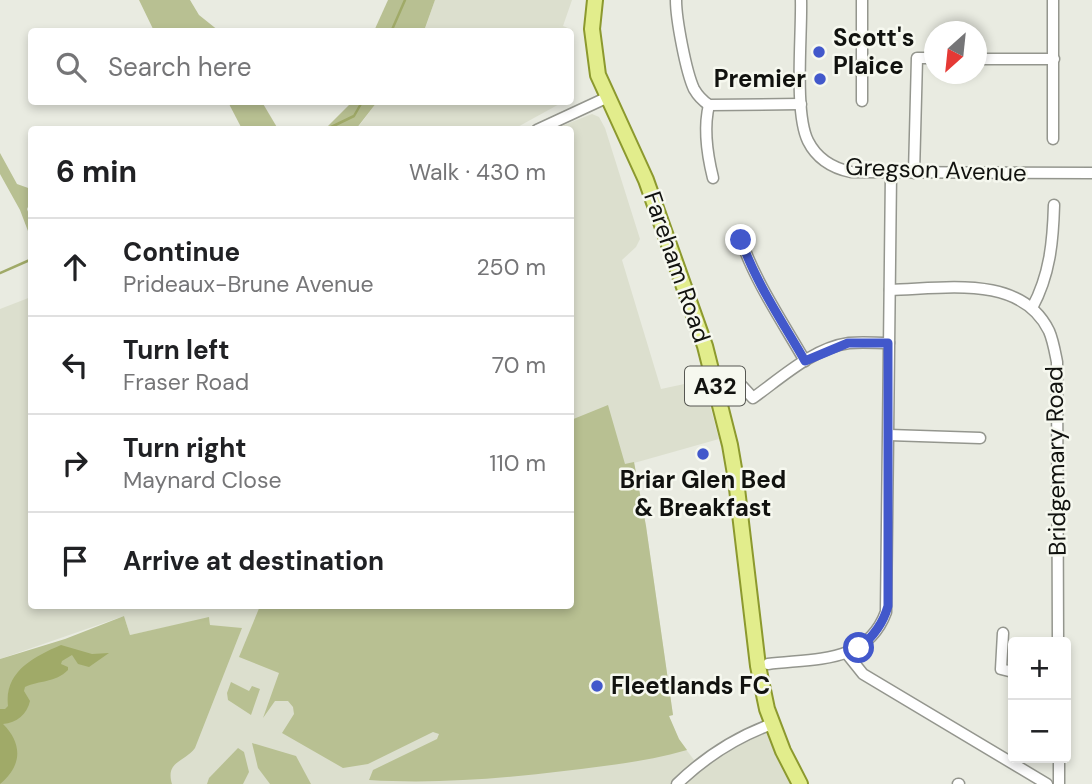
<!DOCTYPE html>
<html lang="en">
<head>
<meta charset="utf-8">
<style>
	body { margin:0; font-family:"DM Sans",sans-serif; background:#f6f6f6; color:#202124 }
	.controls { position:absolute; right:21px; bottom:21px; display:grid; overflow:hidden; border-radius:7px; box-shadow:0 4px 10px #0003 }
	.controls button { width:63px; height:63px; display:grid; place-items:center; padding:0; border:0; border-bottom:2px solid #e0e0e0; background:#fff; color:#202124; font:35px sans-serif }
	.compass { position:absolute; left:924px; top:21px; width:63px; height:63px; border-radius:50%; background:#fff; box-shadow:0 4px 10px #0003; rotate:207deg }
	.stop { position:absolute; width:21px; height:21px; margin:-16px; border:5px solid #4258cb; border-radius:50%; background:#fff }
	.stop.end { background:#4258cb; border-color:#fff; box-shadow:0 2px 7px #0008 }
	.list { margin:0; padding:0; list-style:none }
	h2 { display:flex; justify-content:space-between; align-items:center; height:91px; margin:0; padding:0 28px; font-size:30px }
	h2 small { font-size:23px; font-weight:400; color:#757577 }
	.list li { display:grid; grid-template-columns:46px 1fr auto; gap:21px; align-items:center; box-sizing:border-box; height:98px; padding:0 28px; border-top:2px solid #e0e0e0 }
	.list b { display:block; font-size:26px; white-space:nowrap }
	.list p { margin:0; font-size:23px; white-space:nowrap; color:#757577 }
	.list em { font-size:23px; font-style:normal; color:#757577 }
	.icon { flex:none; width:38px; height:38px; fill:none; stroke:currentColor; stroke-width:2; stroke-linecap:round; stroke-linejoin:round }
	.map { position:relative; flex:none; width:1092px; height:784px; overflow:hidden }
	.search { position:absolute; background:#fff; box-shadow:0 4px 10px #0003; left:28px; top:28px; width:546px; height:77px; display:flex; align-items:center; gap:18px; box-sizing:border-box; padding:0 24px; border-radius:7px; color:#757577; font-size:26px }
	.panel { position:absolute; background:#fff; box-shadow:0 4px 10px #0003; left:28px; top:126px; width:546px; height:483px; border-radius:7px }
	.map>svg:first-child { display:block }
	.built { fill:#dcdfce }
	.green { fill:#b8c092 }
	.water { fill:#a0aa68 }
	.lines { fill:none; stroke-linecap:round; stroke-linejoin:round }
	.stream { stroke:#a0aa68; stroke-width:2.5 }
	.street-casing { stroke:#94968e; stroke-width:13 }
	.primary-casing { stroke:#8c992e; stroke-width:18 }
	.street { stroke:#fff; stroke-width:10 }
	.primary { stroke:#e2ed8c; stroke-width:14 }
	.route { stroke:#4258cb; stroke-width:9 }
	.poi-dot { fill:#4258cb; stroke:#f6f8ef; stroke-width:2.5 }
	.labels { text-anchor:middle; stroke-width:5; stroke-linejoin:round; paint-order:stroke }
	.shield { fill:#f6f8ef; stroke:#565752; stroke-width:2 }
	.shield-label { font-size:23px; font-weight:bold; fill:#11120f }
	.poi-label { font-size:24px; font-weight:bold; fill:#11120f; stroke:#f6f8ef; text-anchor:start }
	.street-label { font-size:24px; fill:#11120f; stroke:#f6f8ef }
</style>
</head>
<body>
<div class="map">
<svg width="1092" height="784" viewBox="0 0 1092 784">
	<rect width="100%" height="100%" fill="#e9ebe1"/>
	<!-- built -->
	<g class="built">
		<path d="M435,0H572L563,26L573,30L572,96L571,97L570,32H424Z"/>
		<path d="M377,102H563L514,129L356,130Z"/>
		<path d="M592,114L599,117L605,128L640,239L636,247L622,260L661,389L703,380L719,439L634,463L646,526L673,715L669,716L679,740L694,760L765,719L778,761L790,784H155L210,625L209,618L130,635L124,616L0,659V309L31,297L32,606H570V130L554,129Z"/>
	</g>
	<!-- green -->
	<g class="green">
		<path d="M139,0H190L199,15L219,31H154Z"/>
		<path d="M388,0H435L424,31H374Z"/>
		<path d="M228,102H262L278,129H242Z"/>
		<path d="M352,102H377L356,129H325Z"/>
		<path d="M0,153L17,184L31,189V201L27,209L31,220V239L20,210L0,174Z"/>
		<path d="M608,405L625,464L634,462L646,526L673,715L669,716L679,739L687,750C646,762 605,766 564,771C500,779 433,784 369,780L373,770L437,739L439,734L433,732L368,764L343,768L282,733L294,714L293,707L288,701H275L263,718L279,673L239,657L260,606H570L571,420Z"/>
		<path d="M124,616L130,635L209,617L210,625L242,628L195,748C185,762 165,761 172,784H0V659L65,639Z"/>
		<path d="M231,682L249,691L252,686L260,689L251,715L228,700L227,693Z"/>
		<path d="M252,743L296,756L311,784H270L258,768Z"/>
		<path d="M238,748L244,752L249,772L243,784H207L209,778Z"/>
	</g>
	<!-- water -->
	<path class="water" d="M61,645L92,654L109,653L89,667L78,664L72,655L62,661L61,664L68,667V670C55,683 40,680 25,687L24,691L30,701C27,714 17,723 3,724C23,744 22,766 0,784V709H5L8,706C4,672 33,657 61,645Z"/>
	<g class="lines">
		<!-- stream -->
		<g class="stream">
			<path d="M391,32L405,0"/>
			<path d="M325,130L354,116L362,102"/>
			<path d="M0,273L32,259"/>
		</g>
		<!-- street casing -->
		<g class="street-casing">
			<g id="street">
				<path d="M676,0C676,19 686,72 694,89C698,96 703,101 709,105L801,104"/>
				<path d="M801,0C802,35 794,113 808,141C817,159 832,168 851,172L1092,173"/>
				<path d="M976,59H1054"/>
				<path d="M862,101V0"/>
				<path d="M709,105C703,129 707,154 713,178"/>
				<path d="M537,130L606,98"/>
				<path d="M1053,139V0"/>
				<path d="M914,173L917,58H934"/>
				<path d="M741,240C756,283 782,321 805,361"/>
				<path d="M890,290C941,289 1021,273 1049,331C1053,340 1055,352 1057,362L1058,642"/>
				<path d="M1032,308C1050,275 1053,241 1054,205"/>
				<path d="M741,385L753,398C781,378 813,348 849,343C862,342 876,343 889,343"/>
				<path d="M889,435L980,438"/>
				<path d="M1003,633L1001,669L1013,672"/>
				<path d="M847,654L863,674L1047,784"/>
				<path d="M768,664C815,658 867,664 886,612L891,173"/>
				<path d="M1059,758V784"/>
				<path d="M677,784C705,757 736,737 772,724"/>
				<path d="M958,784H959"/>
			</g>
		</g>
		<!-- primary casing -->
		<g class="primary-casing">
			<path id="primary" d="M595,0L592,29L598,75L646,180L705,346L730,445L736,480L758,666L767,709L783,751L800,784"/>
		</g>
		<!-- street -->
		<use href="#street" class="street"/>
		<!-- primary -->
		<use href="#primary" class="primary"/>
	</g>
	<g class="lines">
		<!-- route -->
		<path class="route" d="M741,240C756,283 782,321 805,361L848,343H888V606C883,624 873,637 859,648"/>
	</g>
	<!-- markers -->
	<g class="poi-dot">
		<circle cx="819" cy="52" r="7"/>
		<circle cx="820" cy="79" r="7"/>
		<circle cx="703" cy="454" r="7"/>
		<circle cx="597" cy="686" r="7"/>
	</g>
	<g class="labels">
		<!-- shield labels -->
		<rect class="shield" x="685" y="366.5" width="60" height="39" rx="5"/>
		<g class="shield-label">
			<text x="715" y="394">A32</text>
		</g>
		<!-- poi labels -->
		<g class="poi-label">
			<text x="833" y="46">Scott's<tspan x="833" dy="28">Plaice</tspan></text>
			<text x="806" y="87" text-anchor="end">Premier</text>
			<text x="703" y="488" text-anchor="middle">Briar Glen Bed<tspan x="703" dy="28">&amp; Breakfast</tspan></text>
			<text x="611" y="694">Fleetlands FC</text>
		</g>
		<!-- street labels -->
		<g class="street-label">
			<text transform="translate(936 170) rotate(2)" y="8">Gregson Avenue</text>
			<text transform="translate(677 267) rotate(71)" y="8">Fareham Road</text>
			<text transform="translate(1056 461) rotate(-91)" y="8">Bridgemary Road</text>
		</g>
	</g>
</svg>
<div class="controls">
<button>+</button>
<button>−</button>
</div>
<svg class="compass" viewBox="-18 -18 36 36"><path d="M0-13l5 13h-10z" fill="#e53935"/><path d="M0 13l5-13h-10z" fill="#757577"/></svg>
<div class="stop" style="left:859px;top:648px"></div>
<div class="stop end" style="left:741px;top:240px"></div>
<div class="search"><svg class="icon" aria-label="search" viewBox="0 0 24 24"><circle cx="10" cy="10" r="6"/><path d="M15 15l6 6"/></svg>Search here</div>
<section class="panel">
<h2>6 min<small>Walk · 430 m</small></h2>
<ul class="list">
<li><svg class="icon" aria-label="ahead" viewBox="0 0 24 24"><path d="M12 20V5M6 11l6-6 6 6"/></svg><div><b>Continue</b><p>Prideaux-Brune Avenue</p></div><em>250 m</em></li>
<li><svg class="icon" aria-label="left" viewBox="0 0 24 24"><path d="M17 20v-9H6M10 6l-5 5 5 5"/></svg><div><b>Turn left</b><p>Fraser Road</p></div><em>70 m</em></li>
<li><svg class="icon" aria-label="right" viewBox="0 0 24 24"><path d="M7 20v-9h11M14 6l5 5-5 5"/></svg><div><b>Turn right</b><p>Maynard Close</p></div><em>110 m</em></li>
<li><svg class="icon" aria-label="arrive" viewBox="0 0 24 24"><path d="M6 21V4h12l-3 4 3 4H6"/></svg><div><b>Arrive at destination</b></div></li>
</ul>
</section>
</div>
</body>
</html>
